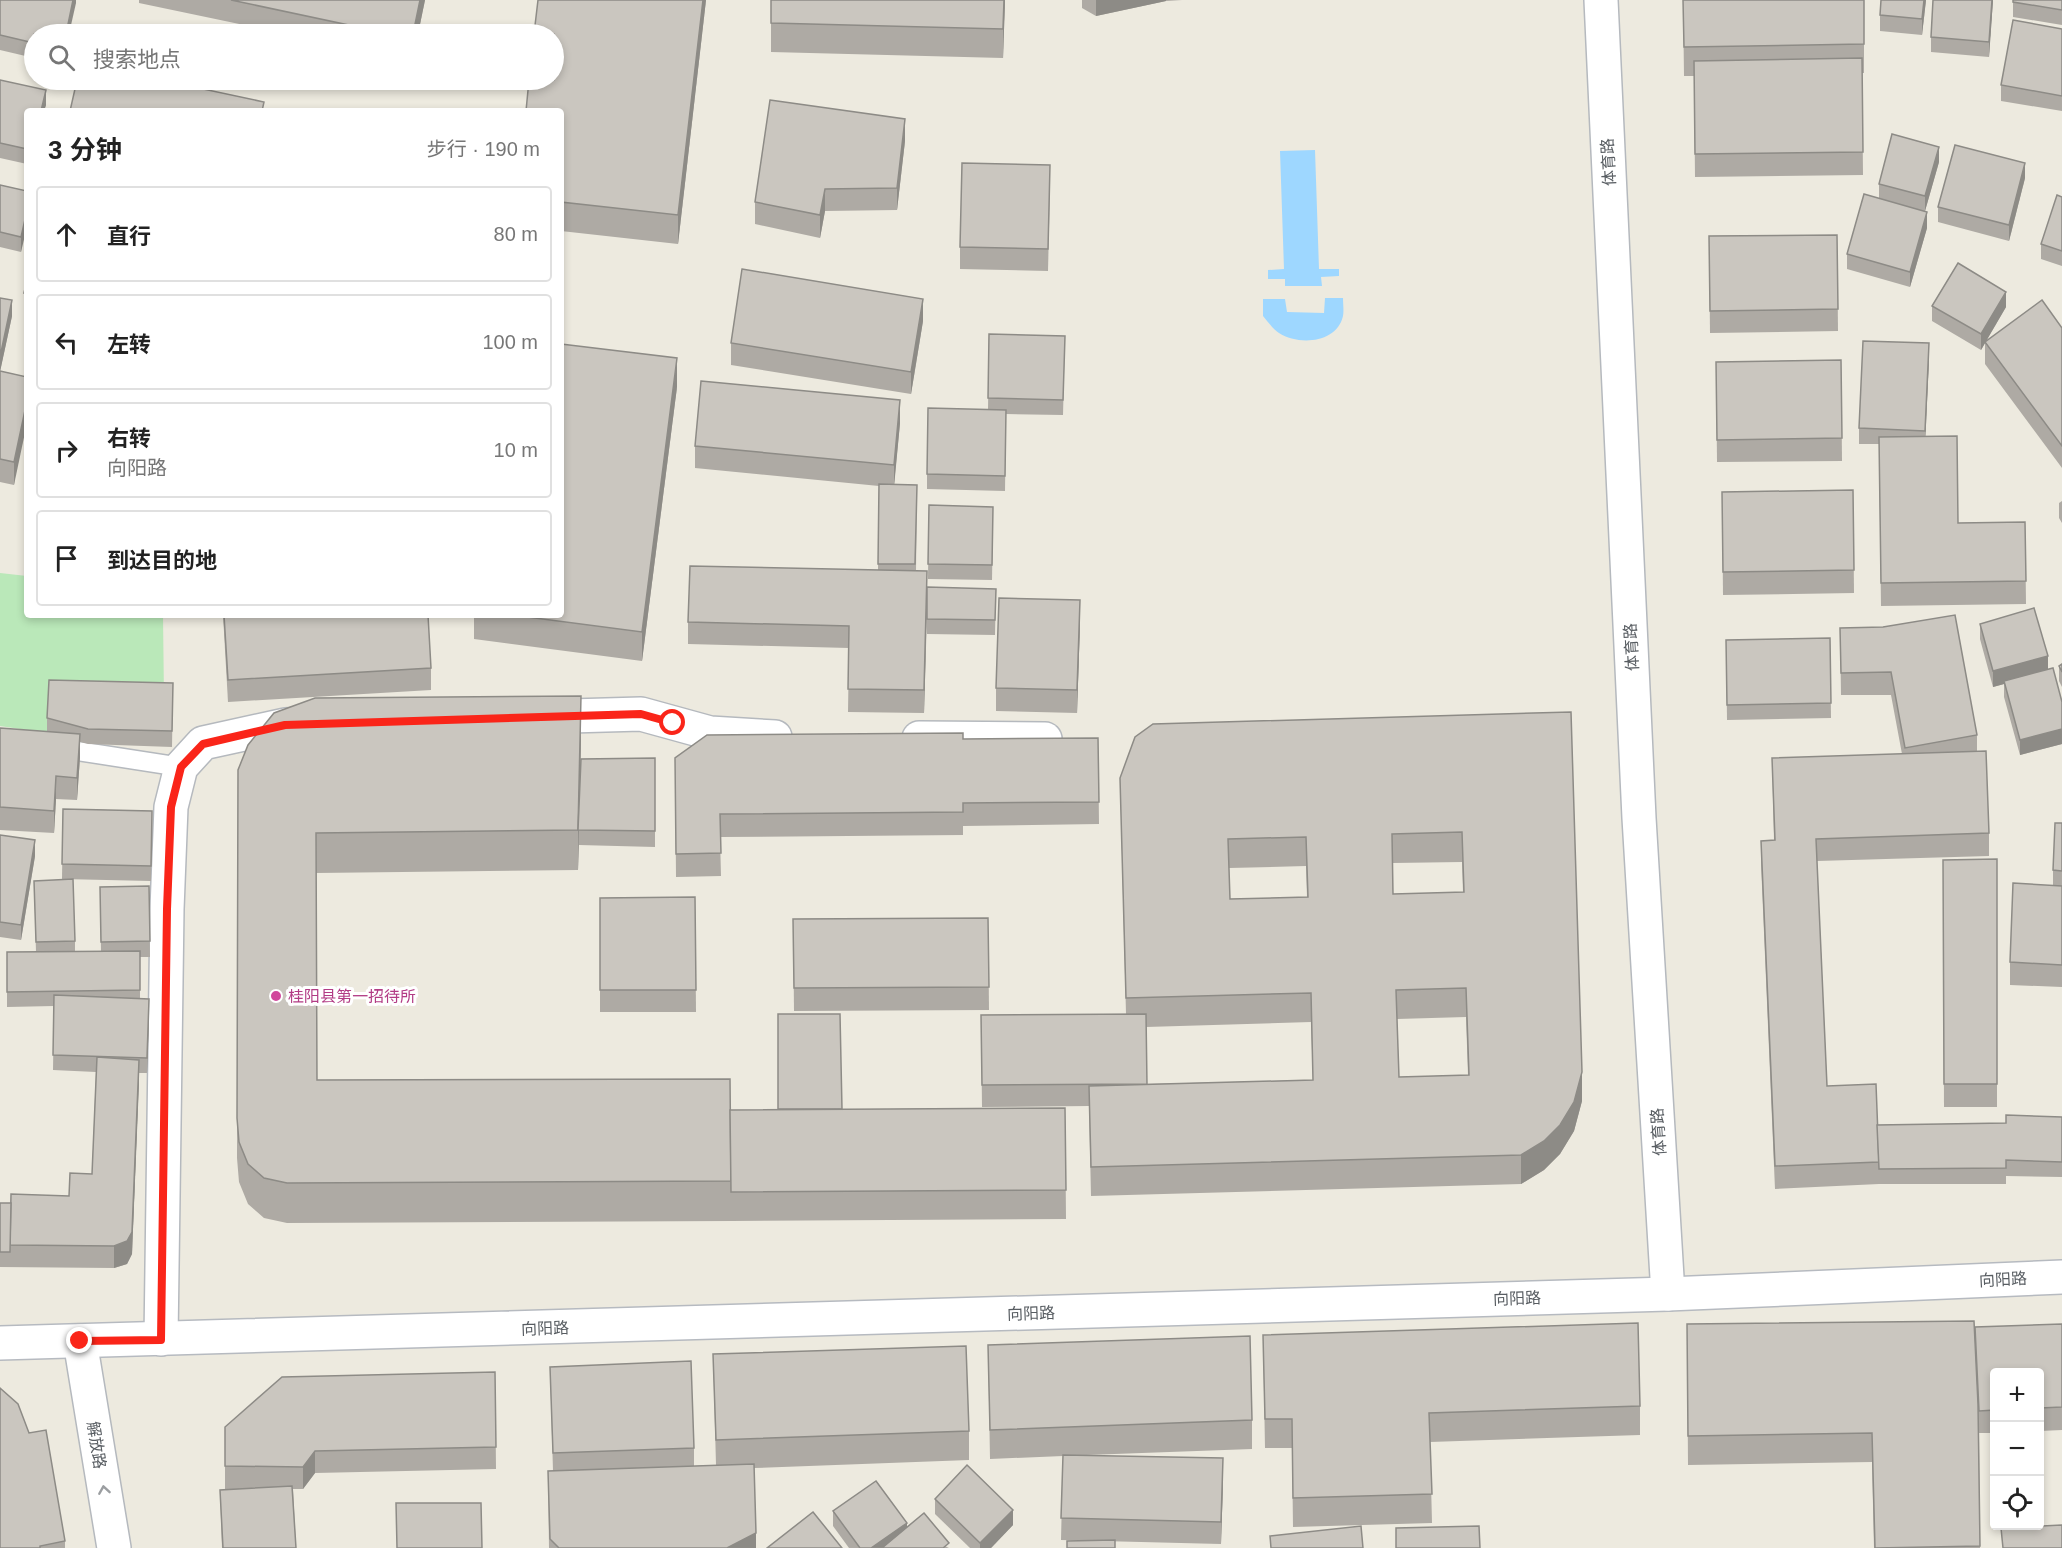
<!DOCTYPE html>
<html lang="zh">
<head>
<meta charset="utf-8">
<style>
	body { margin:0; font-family:Arial,"Noto Sans SC",sans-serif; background:#f6f6f6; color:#222 }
	.controls { position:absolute; right:18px; bottom:18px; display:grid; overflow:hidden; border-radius:6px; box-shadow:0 3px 9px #0003 }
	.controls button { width:54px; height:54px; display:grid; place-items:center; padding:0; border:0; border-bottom:2px solid #e0e0e0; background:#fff; color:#222; font:30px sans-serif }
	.stop { position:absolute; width:18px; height:18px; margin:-14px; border:4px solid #fa2519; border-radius:50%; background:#fff }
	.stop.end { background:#fa2519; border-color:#fff; box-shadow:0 2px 6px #0008 }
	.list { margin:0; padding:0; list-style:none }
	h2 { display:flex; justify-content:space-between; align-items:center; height:78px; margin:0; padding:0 24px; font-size:26px }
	h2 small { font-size:20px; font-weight:400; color:#767676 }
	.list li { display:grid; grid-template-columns:39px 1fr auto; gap:18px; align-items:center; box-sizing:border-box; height:96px; margin:0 12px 12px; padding:0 12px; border:2px solid #e0e0e0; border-radius:6px }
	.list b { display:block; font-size:22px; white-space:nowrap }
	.list p { margin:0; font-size:20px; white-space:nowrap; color:#767676 }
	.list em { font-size:20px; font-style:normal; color:#767676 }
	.icon { flex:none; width:33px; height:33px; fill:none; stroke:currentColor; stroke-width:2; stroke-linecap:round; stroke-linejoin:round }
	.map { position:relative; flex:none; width:2062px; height:1548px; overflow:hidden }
	.search { position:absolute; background:#fff; box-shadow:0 3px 9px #0003; left:24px; top:24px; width:540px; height:66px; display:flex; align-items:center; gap:15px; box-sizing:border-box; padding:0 21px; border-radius:33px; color:#767676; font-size:22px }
	.panel { position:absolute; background:#fff; box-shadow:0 3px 9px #0003; left:24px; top:108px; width:540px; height:510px; border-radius:6px }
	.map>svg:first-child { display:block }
	.green { fill:#bae8b9 }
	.water { fill:#9ed7ff }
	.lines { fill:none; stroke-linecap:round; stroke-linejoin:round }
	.service-casing { stroke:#b5b9be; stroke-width:21 }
	.minor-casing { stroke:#b5b9be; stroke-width:36 }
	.tertiary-casing { stroke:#b5b9be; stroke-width:36 }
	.secondary-casing { stroke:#b6bac0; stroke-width:36 }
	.service { stroke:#fff; stroke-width:18 }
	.minor { stroke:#fff; stroke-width:33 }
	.tertiary { stroke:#fff; stroke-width:33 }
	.secondary { stroke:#fff; stroke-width:33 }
	.wall { fill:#aeaaa4; fill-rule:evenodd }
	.shaded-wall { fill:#8d8b86 }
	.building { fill:#cac6bf; stroke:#8d8b86; stroke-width:1.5; fill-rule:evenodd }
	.oneway { stroke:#9b9ea1 }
	.route { stroke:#fa2519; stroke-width:8 }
	.hotel-dot { fill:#d1479c; stroke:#fff; stroke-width:2 }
	.labels { text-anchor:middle; stroke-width:6; stroke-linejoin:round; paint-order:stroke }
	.street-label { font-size:16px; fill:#585d62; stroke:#fff }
	.hotel-label { font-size:16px; fill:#b23c85; stroke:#fff; text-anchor:start }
</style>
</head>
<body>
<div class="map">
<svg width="2062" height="1548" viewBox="0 0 2062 1548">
	<rect width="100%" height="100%" fill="#edeadf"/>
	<!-- green -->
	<path class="green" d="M0,573L27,576V615H163L164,699L49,696L47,733L0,726Z"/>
	<!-- water -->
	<g class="water">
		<path d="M1315,150L1319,269H1339V276L1321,277L1322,286H1285V279H1268V270L1284,269L1280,151Z"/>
		<path d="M1325,298H1343C1343,303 1344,311 1343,316C1337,343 1299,346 1279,333C1273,329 1268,322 1263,316V299H1285L1287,312L1324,313Z"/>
	</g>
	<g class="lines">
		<!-- service casing -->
		<g class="service-casing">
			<path id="service" d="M58,748L181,767"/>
		</g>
		<!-- minor casing -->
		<g class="minor-casing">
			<g id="minor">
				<path d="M535,717L641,714L710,733L775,737"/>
				<path d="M919,738L1045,739"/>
				<path d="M161,1339L167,909L171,807L181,767L203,743L285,725L304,724"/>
			</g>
		</g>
		<!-- tertiary casing -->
		<g class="tertiary-casing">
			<g id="tertiary">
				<path d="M1601,0L1639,818L1668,1294"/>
				<path d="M80,1341L114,1548"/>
			</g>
		</g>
		<!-- secondary casing -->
		<g class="secondary-casing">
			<path id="secondary" d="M0,1343L1668,1294L2062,1277"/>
		</g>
		<!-- service -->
		<use href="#service" class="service"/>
		<!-- minor -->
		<use href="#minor" class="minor"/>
		<!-- tertiary -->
		<use href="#tertiary" class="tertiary"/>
		<!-- secondary -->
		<use href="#secondary" class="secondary"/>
	</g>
	<!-- wall -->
	<g class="wall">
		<path d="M0,0H76V3L34,34V58L0,50Z"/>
		<path d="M139,0H425L418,34H287L139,3Z"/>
		<path d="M706,0L678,244L561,231V111Z"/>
		<path d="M771,0H1005L1003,58L771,52Z"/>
		<path d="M1082,0H1182L1166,1L1096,16L1082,8Z"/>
		<path d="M1683,0L1864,44V73H1862L1863,175L1695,177L1694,76H1684Z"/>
		<path d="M1926,0L1922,35L1880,31V15Z"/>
		<path d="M1993,0L1989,57L1931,52V37Z"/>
		<path d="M2013,0H2062V25L2013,17Z"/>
		<path d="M2062,29V111L2001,101V85Z"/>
		<path d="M0,80L46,105L44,111H27V164L0,158Z"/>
		<path d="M905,141L897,210L825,211L820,238L755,224V202Z"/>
		<path d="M1939,162L1925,211L1927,228L1910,287L1847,269V254L1879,198V184Z"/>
		<path d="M2025,178L2009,241L1938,222V207Z"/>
		<path d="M0,185L27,191L21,252L0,247Z"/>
		<path d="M1050,187L1048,271L960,269V247Z"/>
		<path d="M2062,197V266L2041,259V244Z"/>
		<path d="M1837,235L1838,331L1710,333L1709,236Z"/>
		<path d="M27,280V316L24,315V293Z"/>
		<path d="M0,298L12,316L0,371L27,377L14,485L0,482Z"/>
		<path d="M1932,306L2006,307L1986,341L2062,328V468L1985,364V343L1981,350L1932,321Z"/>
		<path d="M923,321L911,394L731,365V343Z"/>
		<path d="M989,334L1065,336L1063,415L1006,414L1005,491L927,489V474L988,410Z"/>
		<path d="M1929,359L1925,437L1958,523L2025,522L2026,604L1881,606L1879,444H1859V428Z"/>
		<path d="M1841,360L1842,461L1717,462L1716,362Z"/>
		<path d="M677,387L642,661L474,639V615H561Z"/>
		<path d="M900,423L894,484L917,485L916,571L927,587L996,589L995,635L927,634V615L924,713L848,712L849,648L688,644V622L878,570L879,486L695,468V446Z"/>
		<path d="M1853,490L1854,593L1723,595L1722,492Z"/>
		<path d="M2062,501V523L2059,518V503Z"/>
		<path d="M929,505L993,522L992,580L928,579Z"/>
		<path d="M223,615H428L431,668V690L228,702Z"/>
		<path d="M1080,623L1077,713L996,711V688Z"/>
		<path d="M1980,624L2048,670L2062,702V744L2020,755L2004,697V684L1993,687L1980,639Z"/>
		<path d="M1840,628L1977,735V751L1989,833V856L1817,861L1827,1086L1877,1125L2006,1123L2062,1117V1177L2006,1176V1184H1879L1775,1189L1761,863V841L1774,840L1772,758L1902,754L1891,695H1841Z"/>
		<path d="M1830,638L1831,718L1727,720L1726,640Z"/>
		<path d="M2062,664V687L2059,681V666Z"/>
		<path d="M173,683L172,747L88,744L80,742V757L77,800L56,799L54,833L0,830V728L47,732V718Z"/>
		<path d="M1571,712L1582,1101L1574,1131L1560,1154L1544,1170L1521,1184L1091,1196L1089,1106L982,1107L981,1015L1126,1014L1120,778ZM1462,862L1463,892L1393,894V863ZM1306,866L1307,897L1230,899L1229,868ZM1466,1017L1468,1075L1399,1077L1397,1019ZM1311,1022L1313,1080L1147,1084L1146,1027Z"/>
		<path d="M581,736L580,785L655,758V847L579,845L578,870L316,873L317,1080L730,1110L1065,1108L1066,1219L731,1221V1219V1221L287,1223L264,1218L248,1204L239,1182L237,1158L238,770Z"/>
		<path d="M1098,738L1099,824L963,826V835L720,837L721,876L676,877L675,758L963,739Z"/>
		<path d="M63,809L152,811L151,881L62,879Z"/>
		<path d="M2062,823V987L2010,985V962L2053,885V870Z"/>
		<path d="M0,835L35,856L21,940L0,937Z"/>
		<path d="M1997,859V1107H1944L1943,860Z"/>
		<path d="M34,881L75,941V951H101L100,887L149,886L150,957H140V998L149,1014L147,1073H139L132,1254L127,1264L114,1268L0,1267V1203H11L69,1196L92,1174L96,1072L53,1070L54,1006L7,1007V952H36Z"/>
		<path d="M695,897L696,1012H600V898Z"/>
		<path d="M988,918L989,1010L794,1011L793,919Z"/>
		<path d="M1687,1324L1975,1327L2062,1324V1430L2040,1431V1372H1995V1433H1979L1980,1548H1874L1872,1462L1688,1465Z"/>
		<path d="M1263,1335L1640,1406V1435L1430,1442L1432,1523L1293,1527L1292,1448H1265Z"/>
		<path d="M988,1345L1252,1420V1449L1087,1455L1223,1481L1221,1544L1061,1540L1063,1456L990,1459Z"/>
		<path d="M713,1354L969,1431V1460L754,1468L756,1548H549L548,1471H553L550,1367L694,1448V1466L716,1465Z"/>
		<path d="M495,1372L496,1469L315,1473L303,1489H293L296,1548H222L220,1490L237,1489H225V1427Z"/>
		<path d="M935,1499L1013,1525L991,1548H970L935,1514Z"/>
		<path d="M833,1511L907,1528L949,1548H849L833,1526Z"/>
		<path d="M65,1541V1548H0Z"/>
	</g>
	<!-- shaded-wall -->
	<g class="shaded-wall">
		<path d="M73,0H76V3L69,34H66Z"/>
		<path d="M420,0H425L418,34H413Z"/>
		<path d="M703,0H706L678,244V215Z"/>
		<path d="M1004,0H1005L1003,58V29Z"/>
		<path d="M1096,0H1166V1L1096,16Z"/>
		<path d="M1924,0H1926L1922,35V19Z"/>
		<path d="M1992,0H1993L1989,57V42Z"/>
		<path d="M46,90V105L44,111H41Z"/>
		<path d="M905,119V141L897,210V188Z"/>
		<path d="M1939,147V162L1925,211V196Z"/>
		<path d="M2025,163V178L2009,241V225Z"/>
		<path d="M825,189V211L820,238V215Z"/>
		<path d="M27,211V227L21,252V237Z"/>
		<path d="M1927,212V228L1910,287V272Z"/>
		<path d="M2006,292V307L1981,350V334Z"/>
		<path d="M923,299V321L911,394V372Z"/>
		<path d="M12,300V316L0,372V357Z"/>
		<path d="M1929,343V359L1925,446V431Z"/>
		<path d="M677,358V387L642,661V632Z"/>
		<path d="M900,400V423L894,487V465Z"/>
		<path d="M27,401V423L14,485V462Z"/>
		<path d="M927,594L924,713V690Z"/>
		<path d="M1080,600V623L1077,713V690Z"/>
		<path d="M2048,656V672L2004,681V684L1993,687V671Z"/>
		<path d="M581,696V736L578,870V830Z"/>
		<path d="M2062,729V744L2020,755V740Z"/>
		<path d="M80,734V757L77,800V778Z"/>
		<path d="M56,776V799L54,833V811Z"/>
		<path d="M35,840V856L21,940V925Z"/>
		<path d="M149,999V1014L147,1073V1058Z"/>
		<path d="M139,1060V1083L132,1254L127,1264L114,1268V1246Z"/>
		<path d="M1582,1072V1101L1574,1131L1560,1154L1544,1170L1521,1184V1155Z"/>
		<path d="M315,1451V1473L303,1489V1467Z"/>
		<path d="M1223,1458V1481L1221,1544V1522Z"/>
		<path d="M1013,1510V1525L991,1548H980V1543Z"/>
		<path d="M907,1523V1538L893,1548H871Z"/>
		<path d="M756,1533V1548H727Z"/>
	</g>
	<!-- building -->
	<g class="building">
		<path d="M0,0H73L66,34H34V43L0,35Z"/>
		<path d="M231,0H420L413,34H391Z"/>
		<path d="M538,0H703L678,215L561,202V111H526L529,80H554V34H534Z"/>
		<path d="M771,0H1004L1003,29L771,23Z"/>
		<path d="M1683,0H1864V44L1684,47Z"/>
		<path d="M1881,0H1924L1922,19L1880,15Z"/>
		<path d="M1933,0H1992L1989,42L1931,37Z"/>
		<path d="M2013,0H2062V10L2013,2Z"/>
		<path d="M2013,20L2062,29V96L2001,85Z"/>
		<path d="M1862,58L1863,152L1695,154L1694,61Z"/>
		<path d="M0,80L46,90L41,111H27V149L0,143Z"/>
		<path d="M77,80H161L264,102L262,111H70Z"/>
		<path d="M770,100L905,119L897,188L825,189L820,215L755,202Z"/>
		<path d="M1892,134L1939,147L1925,196L1879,184Z"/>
		<path d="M1955,145L2025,163L2009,225L1938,207Z"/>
		<path d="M962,163L1050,165L1048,249L960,247Z"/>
		<path d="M0,185L27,191V211L21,237L0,232Z"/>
		<path d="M1864,194L1927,212L1910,272L1847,254Z"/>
		<path d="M2057,195L2062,197V251L2041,244Z"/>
		<path d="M1837,235L1838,309L1710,311L1709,236Z"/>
		<path d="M1958,263L2006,292L1981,334L1932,306Z"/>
		<path d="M742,269L923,299L911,372L731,343Z"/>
		<path d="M27,280V293H24Z"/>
		<path d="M0,298L12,300L0,357Z"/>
		<path d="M2042,300L2062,328V446L1985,342Z"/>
		<path d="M989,334L1065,336L1063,400L988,398Z"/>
		<path d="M1863,341L1929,343L1925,431L1859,428Z"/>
		<path d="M561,344L677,358L642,632L512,615H561Z"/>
		<path d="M1841,360L1842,438L1717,440L1716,362Z"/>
		<path d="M0,371L27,377V401L14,462L0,459Z"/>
		<path d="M701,381L900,400L894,465L695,446Z"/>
		<path d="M928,408L1006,410L1005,476L927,474Z"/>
		<path d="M1957,436L1958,523L2025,522L2026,581L1881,583L1879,437Z"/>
		<path d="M879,484L917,485L915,564H878Z"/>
		<path d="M1853,490L1854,570L1723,572L1722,492Z"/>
		<path d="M929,505L993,507L992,565L928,564Z"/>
		<path d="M690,566L927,571L924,690L848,689L849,626L688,622Z"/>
		<path d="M927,587L996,589L995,620L927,619Z"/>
		<path d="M999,598L1080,600L1077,690L996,688Z"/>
		<path d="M2034,608L2048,656L1993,671L1980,624Z"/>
		<path d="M224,615H428L431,668L228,680Z"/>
		<path d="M1955,615L1977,735L1905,748L1891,672L1841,673L1840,628L1883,627Z"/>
		<path d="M1830,638L1831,703L1727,705L1726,640Z"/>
		<path d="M2062,664V672L2059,666Z"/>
		<path d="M2053,668L2062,702V729L2020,740L2004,681Z"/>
		<path d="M49,680L173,683L172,731L88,729L47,718Z"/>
		<path d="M581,696L578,830L316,833L317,1080L730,1079L731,1181L287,1183L264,1178L248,1164L239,1142L237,1118L238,770L248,745L274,713L315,698Z"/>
		<path d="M1571,712L1582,1072L1574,1102L1560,1125L1544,1141L1521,1155L1091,1167L1089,1086L1313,1080L1311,993L1126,998L1120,778L1135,737L1153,724ZM1462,832L1464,892L1393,894L1392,834ZM1306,837L1308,897L1230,899L1228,839ZM1466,988L1469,1075L1399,1077L1396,990Z"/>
		<path d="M0,728L80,734L77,778L56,776L54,811L0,807Z"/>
		<path d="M963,733V739L1098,738L1099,802L963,803V812L720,814L721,853L676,854L675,758L707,735Z"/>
		<path d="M1986,751L1989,833L1816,839L1827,1086L1876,1084L1879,1162L1775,1166L1761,841L1775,840L1772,758Z"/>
		<path d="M655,758V831L578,830L581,759Z"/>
		<path d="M63,809L152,811L151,866L62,864Z"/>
		<path d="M2055,823H2062V871L2053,870Z"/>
		<path d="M0,835L35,840L21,925L0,922Z"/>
		<path d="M1997,859V1084H1944L1943,860Z"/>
		<path d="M73,879L75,941L36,942L34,881Z"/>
		<path d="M2013,883L2062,886V965L2010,962Z"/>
		<path d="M149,886L150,941L101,942L100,887Z"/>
		<path d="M695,897L696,990H600V898Z"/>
		<path d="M988,918L989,987L794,988L793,919Z"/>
		<path d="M140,951V990L7,992V952Z"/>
		<path d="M54,995L149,999L147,1058L53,1055Z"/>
		<path d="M778,1014H840L842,1109H778Z"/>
		<path d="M1146,1014L1147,1084L982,1085L981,1015Z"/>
		<path d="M97,1057L139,1060L132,1232L127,1241L114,1246L10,1245L11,1194L69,1196L70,1173L92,1174Z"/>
		<path d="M1065,1108L1066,1190L731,1192L730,1110Z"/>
		<path d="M2006,1115L2062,1117V1162L2006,1160V1168L1879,1169L1877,1125L2006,1123Z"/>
		<path d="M0,1203H11L10,1252H0Z"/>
		<path d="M1974,1321L1978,1404L1980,1546L1875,1548L1872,1433L1688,1436L1687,1324Z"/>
		<path d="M1638,1323L1640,1406L1429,1413L1432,1494L1293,1498L1292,1419H1265L1263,1335Z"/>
		<path d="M2062,1324V1407L2040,1408V1372H1995V1410L1979,1411L1975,1327Z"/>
		<path d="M1250,1336L1252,1420L990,1430L988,1345Z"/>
		<path d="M966,1346L969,1431L716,1440L713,1354Z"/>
		<path d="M691,1361L694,1448L553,1453L550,1367Z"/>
		<path d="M495,1372L496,1447L315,1451L303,1467L225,1466V1427L282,1377Z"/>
		<path d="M0,1388L18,1404L29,1433L46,1430L65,1541L40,1546V1548H0Z"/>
		<path d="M1063,1455L1223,1458L1221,1522L1061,1518Z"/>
		<path d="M754,1464L756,1533L727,1548H559L550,1539L548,1471Z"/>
		<path d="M967,1465L1013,1510L980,1543L935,1499Z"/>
		<path d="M876,1481L907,1523L871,1548H860L833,1511Z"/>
		<path d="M292,1486L296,1548H223L220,1490Z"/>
		<path d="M396,1503H481L482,1548H397Z"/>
		<path d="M813,1512L842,1548H767Z"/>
		<path d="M924,1513L949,1543L943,1548H882Z"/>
		<path d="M2062,1525V1548H2003L2001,1528Z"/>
		<path d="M1361,1526L1363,1548H1271L1270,1536Z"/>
		<path d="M1479,1526L1480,1548H1396V1528Z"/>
		<path d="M1115,1540V1548H1067V1541Z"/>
	</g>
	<!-- one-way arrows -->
	<defs><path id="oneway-chevron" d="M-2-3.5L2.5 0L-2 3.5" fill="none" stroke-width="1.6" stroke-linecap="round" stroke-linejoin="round" transform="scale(1.5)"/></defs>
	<use class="oneway" href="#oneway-chevron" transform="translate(104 1490) rotate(-99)"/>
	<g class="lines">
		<!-- route -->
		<path class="route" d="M80,1341L161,1340L167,909L171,807L181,767L203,744L285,725L641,714L673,723"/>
	</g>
	<!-- markers -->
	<circle class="hotel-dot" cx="276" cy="996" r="6"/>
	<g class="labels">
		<!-- street labels -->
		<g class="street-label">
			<text transform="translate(1608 162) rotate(-93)" y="6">体育路</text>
			<text transform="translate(1631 647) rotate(-93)" y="6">体育路</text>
			<text transform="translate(1658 1132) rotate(-94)" y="6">体育路</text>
			<text transform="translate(2003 1279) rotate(-3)" y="6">向阳路</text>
			<text transform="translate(1517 1298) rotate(-2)" y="6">向阳路</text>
			<text transform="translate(1031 1313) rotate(-2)" y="6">向阳路</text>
			<text transform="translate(545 1328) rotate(-2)" y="6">向阳路</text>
			<text transform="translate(97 1445) rotate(81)" y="6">解放路</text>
		</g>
		<!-- hotel labels -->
		<g class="hotel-label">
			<text x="288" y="1002">桂阳县第一招待所</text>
		</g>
	</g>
</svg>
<div class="controls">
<button>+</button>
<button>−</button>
<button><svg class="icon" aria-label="locate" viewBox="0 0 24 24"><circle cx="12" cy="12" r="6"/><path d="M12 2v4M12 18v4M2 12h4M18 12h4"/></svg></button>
</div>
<div class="stop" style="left:673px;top:723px"></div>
<div class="stop end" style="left:80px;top:1341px"></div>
<div class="search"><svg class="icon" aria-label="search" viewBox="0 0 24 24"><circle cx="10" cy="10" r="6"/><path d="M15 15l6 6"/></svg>搜索地点</div>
<section class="panel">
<h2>3 分钟<small>步行 · 190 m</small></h2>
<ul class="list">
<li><svg class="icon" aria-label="ahead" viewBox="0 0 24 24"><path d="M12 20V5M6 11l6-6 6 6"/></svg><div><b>直行</b></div><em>80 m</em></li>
<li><svg class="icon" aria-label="left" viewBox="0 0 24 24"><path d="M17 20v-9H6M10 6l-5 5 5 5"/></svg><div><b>左转</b></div><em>100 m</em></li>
<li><svg class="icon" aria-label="right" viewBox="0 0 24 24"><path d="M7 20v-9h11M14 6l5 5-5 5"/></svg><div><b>右转</b><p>向阳路</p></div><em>10 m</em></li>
<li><svg class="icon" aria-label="arrive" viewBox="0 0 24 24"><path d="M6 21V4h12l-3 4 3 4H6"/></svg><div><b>到达目的地</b></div></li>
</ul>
</section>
</div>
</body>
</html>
